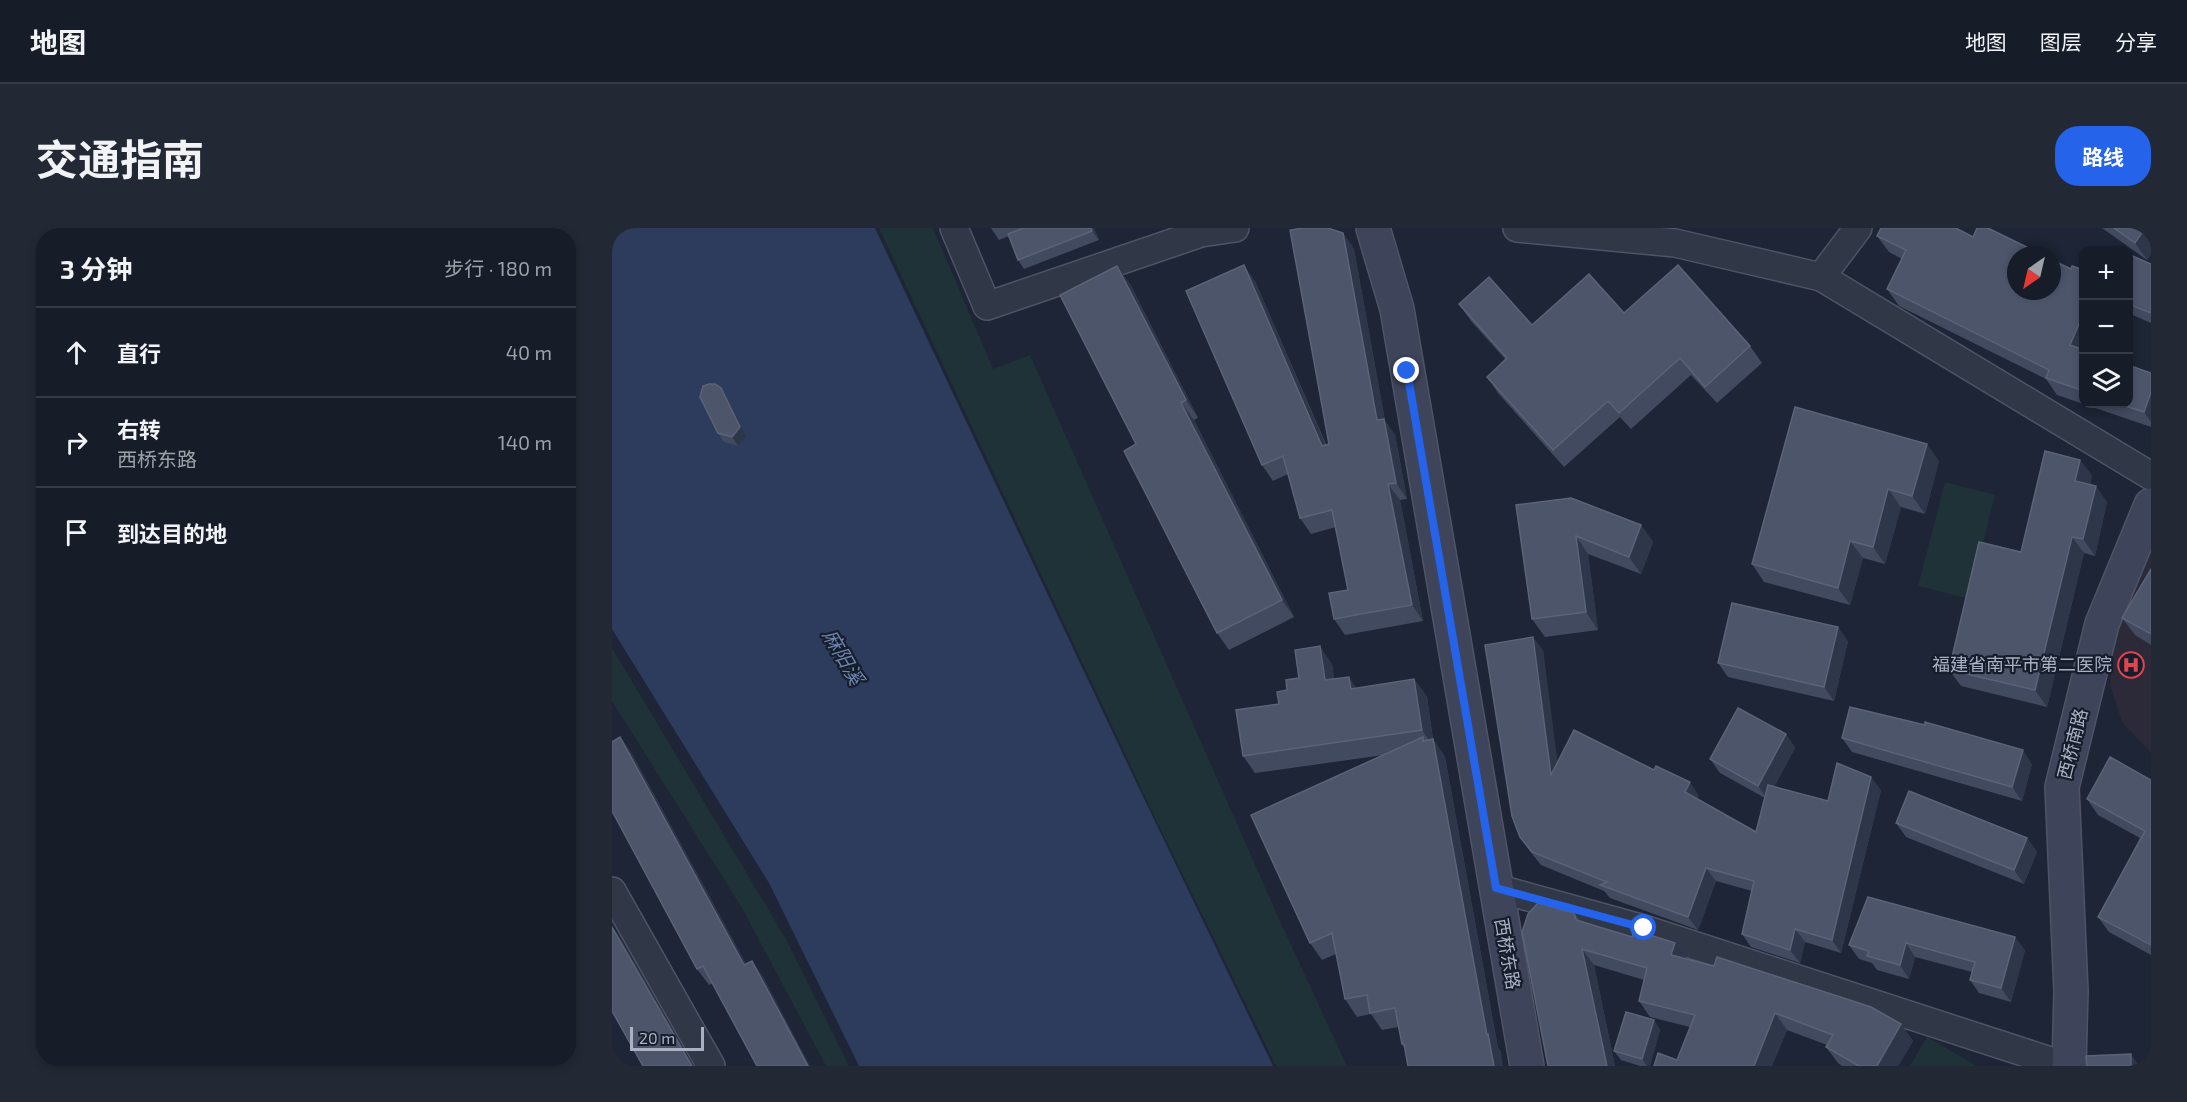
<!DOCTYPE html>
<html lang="zh">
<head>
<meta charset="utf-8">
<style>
	body { margin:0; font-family:"Exo 2","Noto Sans SC",sans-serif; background:#232934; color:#f1f3f6 }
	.controls { position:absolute; right:18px; top:18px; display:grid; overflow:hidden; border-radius:12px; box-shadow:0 3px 9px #0003 }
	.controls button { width:54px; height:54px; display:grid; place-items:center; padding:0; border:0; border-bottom:2px solid #353a45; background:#161c28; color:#f1f3f6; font:30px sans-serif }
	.compass { position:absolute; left:1395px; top:18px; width:54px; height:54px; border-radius:50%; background:#161c28; box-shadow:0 3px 9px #0003; rotate:214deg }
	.scale { position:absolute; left:18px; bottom:15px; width:74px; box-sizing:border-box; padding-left:6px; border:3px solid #aab1c4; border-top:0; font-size:16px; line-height:21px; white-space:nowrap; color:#aab1c4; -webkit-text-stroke:4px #161d2b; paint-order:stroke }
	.stop { position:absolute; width:18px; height:18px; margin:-14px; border:4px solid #2563eb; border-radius:50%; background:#fff }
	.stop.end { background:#2563eb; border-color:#fff; box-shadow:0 2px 6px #0008 }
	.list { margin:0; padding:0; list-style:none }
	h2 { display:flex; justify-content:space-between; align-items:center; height:78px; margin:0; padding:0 24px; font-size:26px }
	h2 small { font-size:20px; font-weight:400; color:#9ea1a8 }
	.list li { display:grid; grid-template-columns:39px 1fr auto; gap:18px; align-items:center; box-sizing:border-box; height:90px; padding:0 24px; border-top:2px solid #353a45 }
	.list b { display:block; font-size:22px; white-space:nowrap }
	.list p { margin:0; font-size:20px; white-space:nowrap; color:#9ea1a8 }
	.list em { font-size:20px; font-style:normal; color:#9ea1a8 }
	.icon { flex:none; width:33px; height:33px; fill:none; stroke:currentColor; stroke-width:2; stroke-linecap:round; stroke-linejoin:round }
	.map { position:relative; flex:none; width:1539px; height:838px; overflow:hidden; border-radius:24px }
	header { display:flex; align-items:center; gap:36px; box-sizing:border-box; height:84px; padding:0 30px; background:#161c28; border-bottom:2px solid #353a45 }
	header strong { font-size:28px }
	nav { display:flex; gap:33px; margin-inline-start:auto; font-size:21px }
	.intro { display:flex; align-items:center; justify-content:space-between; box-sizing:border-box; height:144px; padding:0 36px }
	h1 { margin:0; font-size:42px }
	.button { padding:15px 27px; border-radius:24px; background:#2563eb; color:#fff; font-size:21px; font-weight:700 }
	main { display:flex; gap:36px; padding:0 36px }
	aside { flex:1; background:#161c28; border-radius:24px; box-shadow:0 3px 9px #0003 }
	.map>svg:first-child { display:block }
	.medical { fill:#2c2938 }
	.park { fill:#1f3237 }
	.water { fill:#2d3c5d }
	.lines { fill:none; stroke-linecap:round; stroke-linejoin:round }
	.street-casing { stroke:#4e5465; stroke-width:30 }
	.secondary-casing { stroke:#4e5465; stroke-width:36 }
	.street { stroke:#303747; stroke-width:27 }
	.secondary { stroke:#3e455a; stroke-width:33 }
	.wall { fill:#414a5f }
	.shaded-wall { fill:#2e364a }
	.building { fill:#4c556a; stroke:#5b6378; stroke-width:1.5 }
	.route { stroke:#2563eb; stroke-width:8 }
	.labels { text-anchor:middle; stroke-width:4.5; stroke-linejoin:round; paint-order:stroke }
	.poi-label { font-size:18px; fill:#aab1c4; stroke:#161d2b; text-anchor:end }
	.street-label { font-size:18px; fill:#aab1c4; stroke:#161d2b }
	.water-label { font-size:20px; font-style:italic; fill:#6f84b0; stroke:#161d2b }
</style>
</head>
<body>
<header>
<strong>地图</strong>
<nav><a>地图</a><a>图层</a><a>分享</a></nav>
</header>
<div class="intro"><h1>交通指南</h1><a class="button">路线</a></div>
<main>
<aside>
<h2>3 分钟<small>步行 · 180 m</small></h2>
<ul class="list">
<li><svg class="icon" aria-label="ahead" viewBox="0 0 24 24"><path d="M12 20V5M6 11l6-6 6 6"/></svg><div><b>直行</b></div><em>40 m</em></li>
<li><svg class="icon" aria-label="right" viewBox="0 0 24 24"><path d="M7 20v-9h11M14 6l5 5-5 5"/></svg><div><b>右转</b><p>西桥东路</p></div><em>140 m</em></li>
<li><svg class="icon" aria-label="arrive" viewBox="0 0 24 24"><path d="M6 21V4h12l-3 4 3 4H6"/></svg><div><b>到达目的地</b></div></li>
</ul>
</aside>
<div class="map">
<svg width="1539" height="838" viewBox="0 0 1539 838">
	<rect width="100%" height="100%" fill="#1d2536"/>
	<!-- medical -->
	<path class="medical" d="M1539,320V525L1510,494L1498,457L1501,417L1515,375Z"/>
	<!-- park -->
	<g class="park">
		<path d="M267,0H321L381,141L418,127L668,693L735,838H664L544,592Z"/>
		<path d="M1333,254L1383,267L1357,371L1306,358Z"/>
		<path d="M0,420L174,711L237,838H214L130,680L0,473Z"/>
		<path d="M1315,809L1365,838H1298Z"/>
	</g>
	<!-- water -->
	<path class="water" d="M0,0H263L526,558L661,838H247L157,655L0,401Z"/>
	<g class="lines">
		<!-- street casing -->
		<g class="street-casing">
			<g id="street">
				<path d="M342,0L375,78L589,5L623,0"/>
				<path d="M905,0L1063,15L1209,49L1539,248"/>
				<path d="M1209,49L1246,0"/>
				<path d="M884,660L1032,701L1454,838"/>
				<path d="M0,663L99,838"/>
			</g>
		</g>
		<!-- secondary casing -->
		<g class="secondary-casing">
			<g id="secondary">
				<path d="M761,0L785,81L915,838"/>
				<path d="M1457,838L1459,763L1450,559L1490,396L1539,277"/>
			</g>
		</g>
		<!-- street -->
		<use href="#street" class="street"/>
		<!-- secondary -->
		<use href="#secondary" class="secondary"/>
	</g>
	<!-- wall -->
	<g class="wall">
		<path d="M379,0H407L408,1L482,0L487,12L412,41L406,32L397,8L387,12Z"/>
		<path d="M1490,0H1539V26L1535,32Z"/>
		<path d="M731,5L742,21L773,193L783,207L795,271L788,272L811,393L733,407L722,391L736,362L724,299L699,306L688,290L676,246L661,253L650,237L643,53L714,216H717Z"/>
		<path d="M1265,8L1361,9L1459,41L1472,42V176H1516L1539,145V199L1445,167L1434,151L1287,78L1275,61L1290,31L1277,24Z"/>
		<path d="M1516,26L1539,36V95L1516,85Z"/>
		<path d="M518,56L586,190L582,192L682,389L617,422L605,405L524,216Z"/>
		<path d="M847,76L920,97L1012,85L1138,118L1150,135L1105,175L1079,147L1019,201L1008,189L952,239L886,165L875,149L894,132L859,93Z"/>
		<path d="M109,160L115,170L135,209L126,218L112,214L106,205Z"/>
		<path d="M1468,232L1480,248L1478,256L1495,274L1483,328L1472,325L1435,479L1349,458L1337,442L1409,324Z"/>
		<path d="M1327,233L1313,286L1289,279L1273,336L1251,330L1238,377L1152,354L1140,336Z"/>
		<path d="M904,277L1029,297L1041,314L1029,346L976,326L986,402L933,409L920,391Z"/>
		<path d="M1539,341V417L1523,407L1510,390Z"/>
		<path d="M1236,413L1222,473L1116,449L1106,435Z"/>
		<path d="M931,422L945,535L1087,568L1085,571L1144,604L1153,570L1108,545L1098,531L1174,506L1183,520L1162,559L1216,573L1269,562L1229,725L1193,714L1188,735L1139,719L1130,706L1140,663L1104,653L1086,702L998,670L992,663L929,637L917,622L908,609Z"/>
		<path d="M720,436L722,451L744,460L802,451L815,469L821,511L833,529L886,820L889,824L793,821L790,816L786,799L770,802L759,786L745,789L733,771L724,726L710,732L698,715L772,527L643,545L631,528L667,476L675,462L687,450Z"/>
		<path d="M8,509L20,526L134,736L152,750L101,755L97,757L85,741Z"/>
		<path d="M1230,510L1420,536L1410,573L1240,524Z"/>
		<path d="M1539,552V727L1497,704L1486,689L1528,610L1486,587L1475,571Z"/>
		<path d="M1284,595L1415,610L1425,624L1412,656L1294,609Z"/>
		<path d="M1256,669L1413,722L1399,774L1367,765L1358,752L1360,744L1303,729L1297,751L1265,742L1260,735L1247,731L1237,717Z"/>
		<path d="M962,685L969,694L1074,730L1289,796L1301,813L1286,838H1230L1226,835L1214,819L1215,817L1175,802L1160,838H1042L1065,832L1078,799L1038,789L1027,773L1032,752L982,737L1003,838H936Z"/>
		<path d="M1042,792L1048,802L1038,838H1028L1009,832L1002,823Z"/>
	</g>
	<!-- shaded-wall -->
	<g class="shaded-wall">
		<path d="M479,0H482L487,12L480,3Z"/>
		<path d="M1533,0H1539V26L1535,32L1523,15Z"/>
		<path d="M731,5L742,21L773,193L783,207L795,271L784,255L765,192Z"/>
		<path d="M632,37L643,53L721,234L710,218Z"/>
		<path d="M505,38L518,56L586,190L574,172Z"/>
		<path d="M1472,84V129L1458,117Z"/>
		<path d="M109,160L115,170L135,209L126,218L120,209Z"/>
		<path d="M1539,164V194L1532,184Z"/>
		<path d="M569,175L582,192L682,389L670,372Z"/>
		<path d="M1315,216L1327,233L1313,286L1300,268Z"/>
		<path d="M1468,232L1480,248L1475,269L1463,253Z"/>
		<path d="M776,256L788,272L811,393L800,377Z"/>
		<path d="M1484,258L1495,274L1483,328L1471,311Z"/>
		<path d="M1276,261L1289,279L1273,336L1261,319Z"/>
		<path d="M1029,297L1041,314L1029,346L1017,329Z"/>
		<path d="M964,308L976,326L986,402L974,384Z"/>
		<path d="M1460,309L1472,325L1435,479L1423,462Z"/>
		<path d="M1238,313L1251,330L1238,377L1226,360Z"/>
		<path d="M1226,399L1236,413L1222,473L1212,459Z"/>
		<path d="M921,409L931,422L949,560L939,547Z"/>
		<path d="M708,418L720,436L725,470L713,452Z"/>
		<path d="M737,449L749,467L739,461Z"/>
		<path d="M802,451L815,469L822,520L810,502Z"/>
		<path d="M1174,506L1183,520L1155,571L1146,558Z"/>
		<path d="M8,509L20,526L144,754L132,737Z"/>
		<path d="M821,511L833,529L886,820L889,824L891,838H882L875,807Z"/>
		<path d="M1411,522L1420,536L1410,573L1400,559Z"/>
		<path d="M1259,549L1269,562L1229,725L1220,712Z"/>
		<path d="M1078,554L1087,568L1082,577L1073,564Z"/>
		<path d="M1415,610L1425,624L1412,656L1402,642Z"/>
		<path d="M1094,640L1104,653L1086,702L1076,689Z"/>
		<path d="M0,698L8,709L82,838H80Z"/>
		<path d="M1183,701L1193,714L1188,735L1178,722Z"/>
		<path d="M1403,709L1413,722L1399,774L1389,760Z"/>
		<path d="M1063,715L1075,731L1059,727Z"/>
		<path d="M1294,715L1303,729L1297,751L1288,737Z"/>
		<path d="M970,721L982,737L1003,838H995Z"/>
		<path d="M140,733L152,750L198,838H196Z"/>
		<path d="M1163,785L1175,802L1160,838H1142Z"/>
		<path d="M1042,792L1048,802L1038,838H1035L1030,831Z"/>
		<path d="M1289,796L1301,813L1286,838H1265Z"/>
		<path d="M1519,826L1527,838H1519Z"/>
	</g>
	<!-- building -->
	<g class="building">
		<path d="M411,0H479L480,3L406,32L396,6Z"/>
		<path d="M691,0H716L731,5L765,192L772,191L784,255L776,256L800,377L722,391L717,365L736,362L720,282L688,290L671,228L650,237L574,63L632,37L710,218L717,216L678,2Z"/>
		<path d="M1269,0H1344L1361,9L1365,0H1376L1431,27H1404V63H1440V32L1459,41L1460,38L1472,42V84L1458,117L1472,122V163L1434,150L1437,142L1275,61L1294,22L1265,8Z"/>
		<path d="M1502,0H1533L1523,15Z"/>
		<path d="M1516,26L1539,36V85L1516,76Z"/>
		<path d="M1066,37L1138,118L1093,159L1068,130L1007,185L996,173L941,222L875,149L895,130L847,76L877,49L920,97L977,46L1012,85Z"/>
		<path d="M505,38L574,172L569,175L670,372L605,405L512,223L524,216L448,67Z"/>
		<path d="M1516,137L1539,145V164L1532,184L1507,176H1516Z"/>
		<path d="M97,156H103L109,160L128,199L120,209L106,205L88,169L91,158Z"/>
		<path d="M1183,179L1315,216L1300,268L1276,261L1261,319L1238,313L1226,360L1140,336Z"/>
		<path d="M1433,223L1468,232L1463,253L1484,258L1471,311L1460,309L1423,462L1337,442L1367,314L1409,324Z"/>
		<path d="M959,270L1029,297L1017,329L964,308L974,384L920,391L904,277Z"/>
		<path d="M1539,341V406L1510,390Z"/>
		<path d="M1120,375L1226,399L1212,459L1106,435Z"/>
		<path d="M921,409L939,547L962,502L1042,542L1044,538L1078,554L1073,564L1144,604L1156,557L1216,573L1225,535L1259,549L1220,712L1183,701L1178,722L1130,706L1142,653L1094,640L1076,689L988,657L995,654L920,624L908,609L900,588L873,417Z"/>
		<path d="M708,418L713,452L737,449L739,461L802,451L810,502L631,528L624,482L667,476L665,464L675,462L674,452L687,450L683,422Z"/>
		<path d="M1238,479L1313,497V494L1411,522L1400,559L1230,510Z"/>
		<path d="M1126,480L1174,506L1146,558L1098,531Z"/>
		<path d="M8,509L132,737L140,733L196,838H145L91,738L85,741L0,583V514Z"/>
		<path d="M811,509V513L821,511L875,807L876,806L882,838H796L792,816H790L783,780L758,785L755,767L733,771L720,705L698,715L639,587Z"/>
		<path d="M1498,529L1539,552V717L1486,689L1533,603L1475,571Z"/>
		<path d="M1297,563L1415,610L1402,642L1284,595Z"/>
		<path d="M1256,669L1403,709L1389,760L1358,752L1363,734L1294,715L1288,737L1255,728L1257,723L1237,717Z"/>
		<path d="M926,675L962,685L964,692L1020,709L1022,702L1063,715L1059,727L1102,738L1105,729L1259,779L1289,796L1265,838H1247L1214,819L1221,807L1163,785L1142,838H1042L1046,825L1065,832L1083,787L1027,773L1035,740L970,721L995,838H936L910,704L916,686Z"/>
		<path d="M0,699L80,838H31L0,783Z"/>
		<path d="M1014,784L1042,792L1030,831L1002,823Z"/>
		<path d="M1519,826V838H1475L1474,828Z"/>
	</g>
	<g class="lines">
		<!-- route -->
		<path class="route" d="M795,143L884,660L1032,700"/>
	</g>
	<!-- icons -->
	<defs>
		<g id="hospital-ring" transform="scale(1.35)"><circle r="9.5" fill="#161d2b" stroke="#e0444e" stroke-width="1.5"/><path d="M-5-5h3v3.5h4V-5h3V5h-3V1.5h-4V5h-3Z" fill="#e0444e"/></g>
	</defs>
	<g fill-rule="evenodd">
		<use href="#hospital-ring" x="1519" y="437"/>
	</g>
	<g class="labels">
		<!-- poi labels -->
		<g class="poi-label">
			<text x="1500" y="443">福建省南平市第二医院</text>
		</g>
		<!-- street labels -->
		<g class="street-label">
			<text transform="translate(1461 516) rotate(-76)" y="6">西桥南路</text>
			<text transform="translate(895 726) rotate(80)" y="6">西桥东路</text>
		</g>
		<!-- water labels -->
		<g class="water-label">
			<text transform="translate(231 429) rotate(60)" y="7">麻阳溪</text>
		</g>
	</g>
</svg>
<div class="controls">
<button>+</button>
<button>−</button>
<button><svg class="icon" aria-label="layers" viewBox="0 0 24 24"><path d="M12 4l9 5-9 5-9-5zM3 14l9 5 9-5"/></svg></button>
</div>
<svg class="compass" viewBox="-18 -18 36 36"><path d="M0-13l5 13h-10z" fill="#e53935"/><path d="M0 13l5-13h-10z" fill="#9ea1a8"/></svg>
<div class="scale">20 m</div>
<div class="stop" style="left:1032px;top:700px"></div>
<div class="stop end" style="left:795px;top:143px"></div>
</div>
</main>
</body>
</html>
